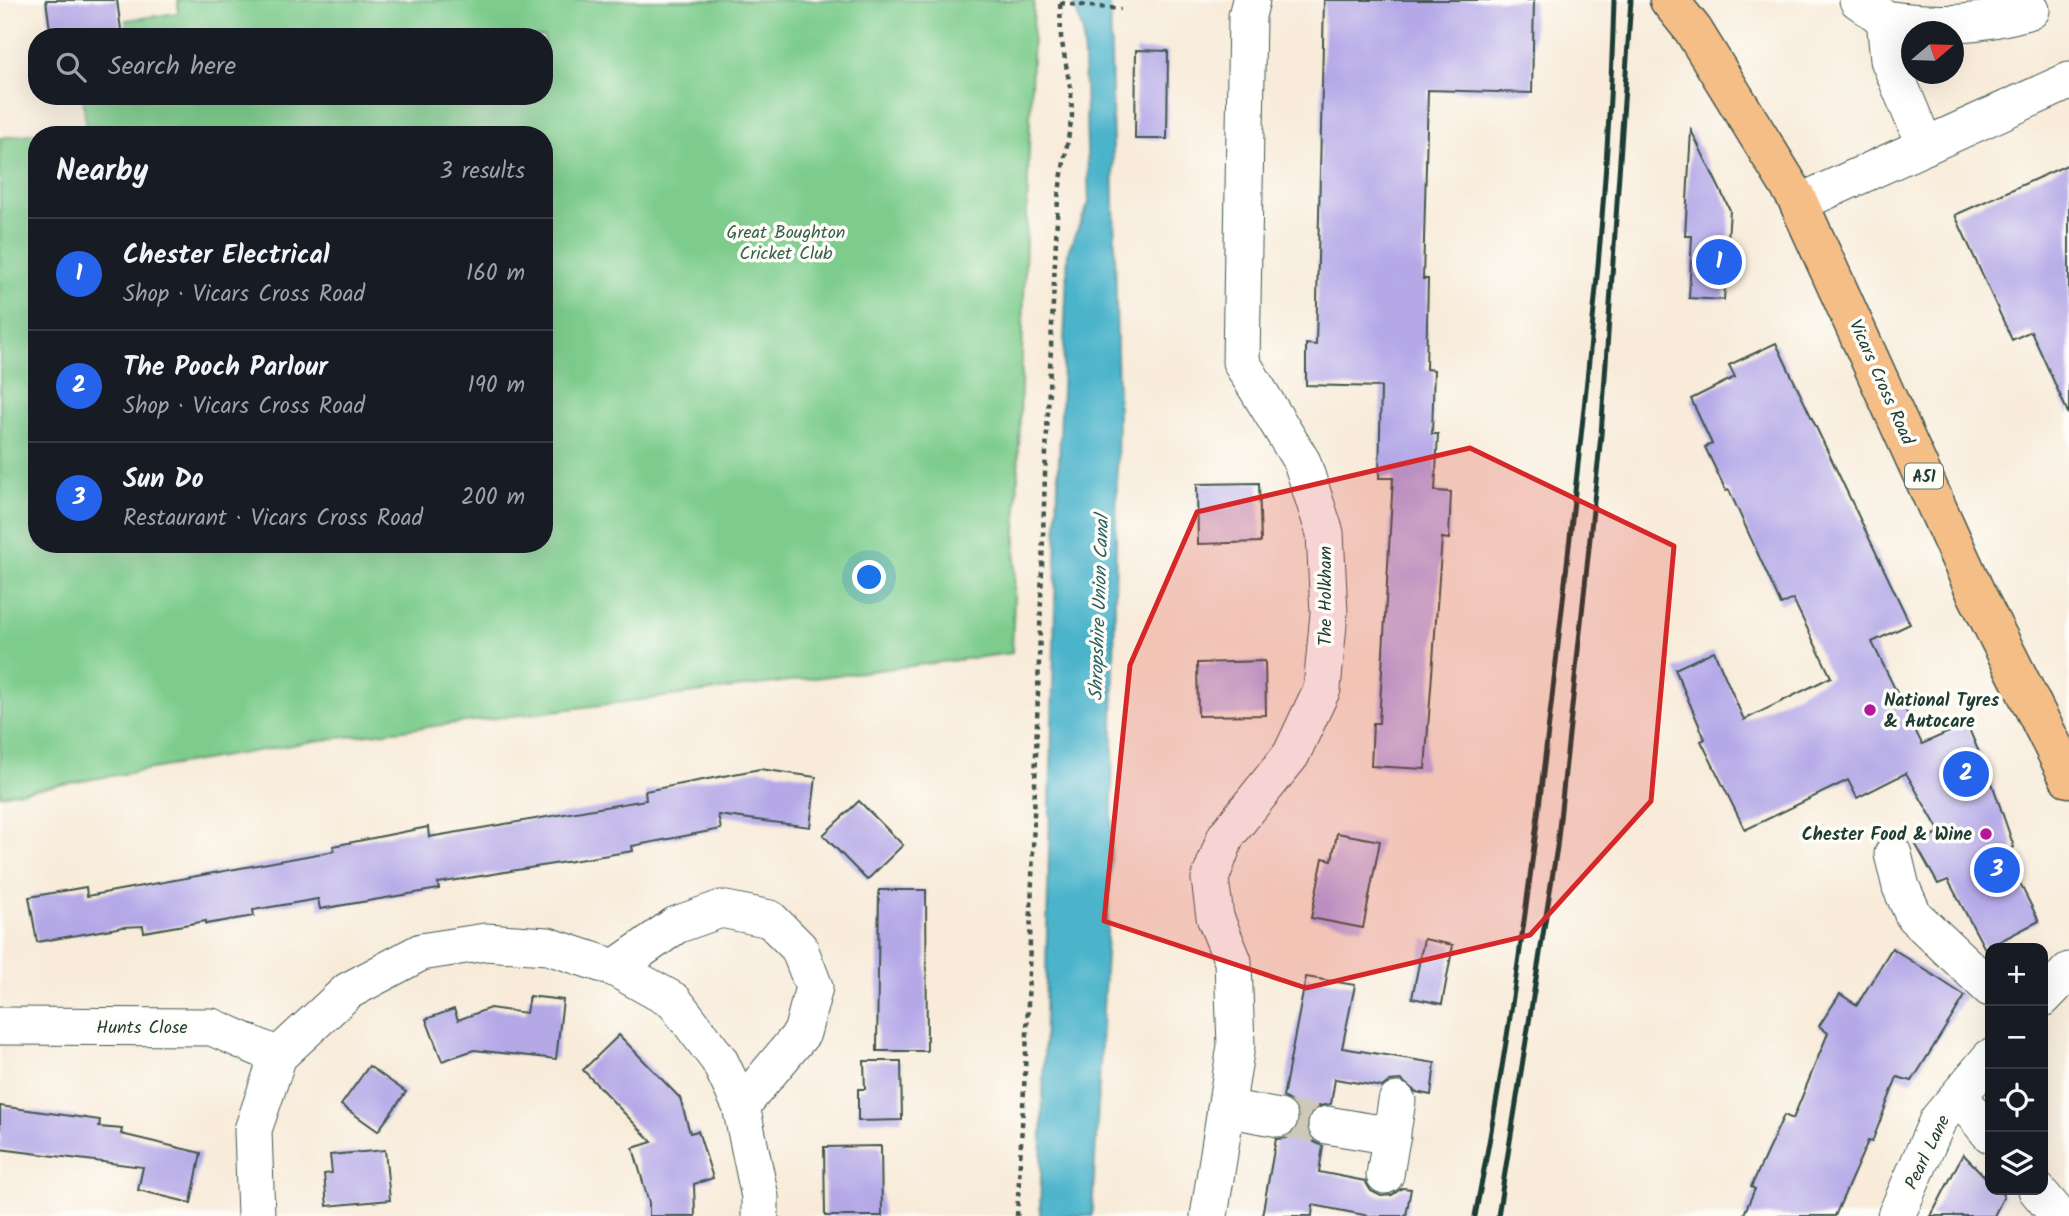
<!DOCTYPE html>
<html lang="en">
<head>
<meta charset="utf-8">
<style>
	body { margin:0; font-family:Kalam,sans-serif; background:#20242c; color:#f1f3f6 }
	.controls { position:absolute; right:21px; bottom:21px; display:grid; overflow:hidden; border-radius:14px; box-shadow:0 7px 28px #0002 }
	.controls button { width:63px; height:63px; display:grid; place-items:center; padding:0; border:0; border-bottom:2px solid #363941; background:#171b24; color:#f1f3f6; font:35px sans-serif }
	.compass { position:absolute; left:1901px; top:21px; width:63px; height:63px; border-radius:50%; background:#171b24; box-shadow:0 7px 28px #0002; rotate:71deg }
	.you { position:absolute; left:870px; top:578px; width:24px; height:24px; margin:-18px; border:5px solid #fff; border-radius:50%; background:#1a73e8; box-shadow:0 0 0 10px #1a73e833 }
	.badge { display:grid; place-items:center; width:46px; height:46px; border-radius:50%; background:#2563eb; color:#fff; font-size:23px; font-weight:700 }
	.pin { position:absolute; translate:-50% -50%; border:4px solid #fff; box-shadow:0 2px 7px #0006 }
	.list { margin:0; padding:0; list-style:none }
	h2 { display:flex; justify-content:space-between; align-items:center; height:91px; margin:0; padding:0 28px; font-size:30px }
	h2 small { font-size:23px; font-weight:400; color:#9ea1a6 }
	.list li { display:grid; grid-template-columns:46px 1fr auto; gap:21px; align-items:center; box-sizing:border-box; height:112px; padding:0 28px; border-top:2px solid #363941 }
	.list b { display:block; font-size:26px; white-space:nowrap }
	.list p { margin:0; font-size:23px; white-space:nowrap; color:#9ea1a6 }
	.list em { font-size:23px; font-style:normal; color:#9ea1a6 }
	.icon { flex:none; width:38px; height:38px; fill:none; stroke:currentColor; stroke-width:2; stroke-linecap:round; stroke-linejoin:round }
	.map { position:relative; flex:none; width:2069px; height:1216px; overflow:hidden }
	.search { position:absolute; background:#171b24; box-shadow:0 7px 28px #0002; left:28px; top:28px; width:525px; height:77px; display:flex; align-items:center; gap:18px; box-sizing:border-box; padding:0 24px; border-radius:28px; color:#9ea1a6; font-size:26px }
	.panel { position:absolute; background:#171b24; box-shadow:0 7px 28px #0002; left:28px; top:126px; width:525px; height:427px; border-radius:28px }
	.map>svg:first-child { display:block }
	.green { fill:#7dcc8c; stroke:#4e8460; stroke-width:2; fill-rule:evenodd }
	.water { fill:#4cb4cb; stroke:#367880; stroke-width:2 }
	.building { fill:#b4a8e7 }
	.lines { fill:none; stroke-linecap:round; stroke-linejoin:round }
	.minor-tunnel { stroke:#cdc8b8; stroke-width:37; stroke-dasharray:37 18; stroke-linecap:butt }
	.minor-casing { stroke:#40574d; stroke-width:39 }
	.highway-casing { stroke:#40574d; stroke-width:41 }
	.path { stroke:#40574d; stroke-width:4.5; stroke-dasharray:5 5; stroke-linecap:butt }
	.minor { stroke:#fff; stroke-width:37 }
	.highway { stroke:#f6be87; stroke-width:38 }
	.rail { stroke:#1f3d34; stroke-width:5 }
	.marked { fill:#d62828; fill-opacity:0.2; stroke:#d62828; stroke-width:5; stroke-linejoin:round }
	.poi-dot { fill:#b5179e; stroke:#fdfcf7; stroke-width:2.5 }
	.labels { text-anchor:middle; stroke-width:7; stroke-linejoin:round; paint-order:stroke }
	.shield { fill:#fdfcf7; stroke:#62766e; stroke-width:2 }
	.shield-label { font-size:16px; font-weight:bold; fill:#1f3d34 }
	.park-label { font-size:18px; fill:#36614a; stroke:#fdfcf7 }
	.street-label { font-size:18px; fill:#1f3d34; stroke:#fdfcf7 }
	.poi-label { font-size:18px; font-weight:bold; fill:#1f3d34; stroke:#fdfcf7; text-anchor:start }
	.water-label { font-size:19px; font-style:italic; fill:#2c6161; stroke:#fdfcf7 }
</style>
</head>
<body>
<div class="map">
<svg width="2069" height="1216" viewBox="0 0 2069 1216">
	<rect width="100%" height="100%" fill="#fdfcf7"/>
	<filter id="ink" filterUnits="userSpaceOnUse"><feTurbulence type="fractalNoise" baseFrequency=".0143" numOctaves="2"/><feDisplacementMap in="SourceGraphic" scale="14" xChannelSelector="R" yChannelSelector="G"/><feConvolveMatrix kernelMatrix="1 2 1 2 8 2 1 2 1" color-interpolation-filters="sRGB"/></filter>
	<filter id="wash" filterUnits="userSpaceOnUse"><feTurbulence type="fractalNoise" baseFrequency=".00686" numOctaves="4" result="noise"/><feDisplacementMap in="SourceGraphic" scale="28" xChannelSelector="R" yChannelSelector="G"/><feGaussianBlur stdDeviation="1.57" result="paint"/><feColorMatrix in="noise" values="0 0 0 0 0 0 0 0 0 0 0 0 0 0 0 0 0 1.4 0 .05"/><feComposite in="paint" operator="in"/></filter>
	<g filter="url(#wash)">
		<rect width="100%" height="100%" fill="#f8ebd9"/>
		<!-- green -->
		<path class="green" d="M178,0H1034L1012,653L315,741L0,795V138L86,126L83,96H544V37H128L126,20L178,13ZM37,135H544V544H37Z"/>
		<!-- water -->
		<path class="water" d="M1072,0H1110L1118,403L1111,859L1092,1216H1040L1058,483L1068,251L1089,203L1083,31Z"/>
		<g id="blocks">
			<!-- building -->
			<g class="building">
				<path d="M46,0H117L122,37H51Z"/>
				<path d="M1324,0H1534L1532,93L1428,90L1423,279H1428L1426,369L1434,370L1432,434H1438L1435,491L1451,492L1449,539L1442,538L1425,769L1371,766L1373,723H1379L1393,478H1379L1381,387L1306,385V344L1316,345Z"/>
				<path d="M1136,50L1168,51L1167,139H1135Z"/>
				<path d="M1691,130L1730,210L1724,300L1689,298L1692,236H1685Z"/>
				<path d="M2069,164V415L2031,331L2012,340L1955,215Z"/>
				<path d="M1776,343L1910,624L1872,642L1922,744L1967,724L1993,786L2014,847L2004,852L2039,921L1985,949L1948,880L1938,884L1916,845L1940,832L1906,773L1857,798L1848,780L1745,830L1701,741L1705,739L1675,669L1714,651L1744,720L1831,677L1793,599L1781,605L1729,490L1726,491L1705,447L1712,444L1691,399L1735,377L1729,365Z"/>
				<path d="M1259,483L1261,542L1198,544L1197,484Z"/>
				<path d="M1265,661L1266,715L1198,716L1197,663Z"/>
				<path d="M760,769L816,777L810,827L718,815L721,829L632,846L633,851L438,883L439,889L320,909L318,899L253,910L254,916L206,924V921L144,932L143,926L123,927L37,942L29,897L86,887L87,896L334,851L333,846L428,827L429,837L646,800L645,791Z"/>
				<path d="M859,801L903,845L867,880L823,835Z"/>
				<path d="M1337,833L1380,841L1363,928L1311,918L1323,858L1332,860Z"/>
				<path d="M879,890H926L927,1051H877Z"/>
				<path d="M1424,939L1453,945L1442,1004L1412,998Z"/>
				<path d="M1892,948L1965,996L1912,1081L1897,1077L1872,1142L1868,1141L1835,1216H1743L1755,1189L1751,1187L1784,1115L1793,1119L1828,1033L1819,1026L1840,994L1857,1005Z"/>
				<path d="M1306,977L1355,985L1342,1048L1435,1063L1431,1095L1416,1092L1401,1080L1390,1081L1382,1087L1335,1079L1331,1104L1319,1106L1310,1112L1306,1121L1308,1133L1314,1142L1323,1146L1319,1172L1365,1181L1371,1191L1381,1196L1392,1195L1402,1188L1411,1189L1406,1216H1369L1313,1205L1312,1216H1262L1276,1139L1287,1138L1294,1132L1300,1121L1299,1110L1293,1103L1283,1097Z"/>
				<path d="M529,996L563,1000L556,1059L474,1050L442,1061L426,1019L454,1009L458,1020L490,1008L526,1013Z"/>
				<path d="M619,1035L680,1098L690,1133L698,1131L713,1178L694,1184L695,1216H649V1203L633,1148L652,1142L583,1070Z"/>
				<path d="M864,1061H901L902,1120L858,1121V1089H865Z"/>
				<path d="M369,1066L406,1092L378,1131L341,1105Z"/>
				<path d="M0,1106L100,1120L99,1127L122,1129L121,1134L201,1153L191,1203L138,1190L143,1167L0,1149Z"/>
				<path d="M881,1146L882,1216H825L824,1147Z"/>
				<path d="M385,1150L390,1200L327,1206L324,1174L332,1173L330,1155Z"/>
				<path d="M1963,1154L1990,1182V1190H1998L2004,1196L1994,1216H1931Z"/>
			</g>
		</g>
	</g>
	<g filter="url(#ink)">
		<use href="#blocks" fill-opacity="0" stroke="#40574d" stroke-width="2"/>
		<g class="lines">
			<!-- minor-tunnel -->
			<path class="minor-tunnel" d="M1279,1118L1327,1125"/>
			<!-- minor casing -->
			<g class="minor-casing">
				<g id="minor">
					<path d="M1858,0L1885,19L1889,60L1925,146"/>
					<path d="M1885,19C1938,27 1980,25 2031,10"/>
					<path d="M1799,203L2069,81"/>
					<path d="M1893,854L1901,887L1914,916L1990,988"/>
					<path d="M615,968L676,925L721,909L770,919L799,948L814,987L802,1033L741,1106"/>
					<path d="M2043,998L2069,971"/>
					<path d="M0,1026L212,1027L278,1056"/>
					<path d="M1959,1096L1990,1134"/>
					<path d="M1226,1108L1279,1118"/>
					<path d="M1327,1125L1392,1136"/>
					<path d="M1385,1175L1397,1101"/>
					<path d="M2037,1190L2059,1216"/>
					<path d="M256,1216L253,1130L278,1056L348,991L421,952L485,942L548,946L615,968L674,1001L719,1060L741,1106L760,1197V1216"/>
					<path d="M1209,1216L1236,1046L1233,961L1215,917L1210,879L1226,836L1291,755L1322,689L1329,613L1325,533L1302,462L1241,362L1247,16L1251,0"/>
					<path d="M1896,1216L1938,1120L1990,1058"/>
				</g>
			</g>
			<!-- highway casing -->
			<g class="highway-casing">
				<path id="highway" d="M1669,0L1693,30L1796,197L1975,591L2069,778"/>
			</g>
			<!-- path -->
			<g class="path">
				<path d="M1060,3L1121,9"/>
				<path d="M1017,1216L1027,1034L1045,474L1058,197L1072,116L1071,92L1061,37L1060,0"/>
			</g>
			<!-- minor -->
			<use href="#minor" class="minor"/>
			<!-- highway -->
			<use href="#highway" class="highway"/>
			<!-- rail -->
			<g class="rail">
				<path d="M1475,1216C1518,1001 1543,782 1567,564C1588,377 1609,188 1614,0"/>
				<path d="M1498,1216L1557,847L1601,435L1631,0"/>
			</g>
		</g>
	</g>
	<!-- marked area -->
	<path class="marked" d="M1470,448L1674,546L1651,801L1530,935L1306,988L1104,921L1130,665L1197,512Z"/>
	<!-- markers -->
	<g class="poi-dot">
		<circle cx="1870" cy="710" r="7"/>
		<circle cx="1986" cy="834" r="7"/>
	</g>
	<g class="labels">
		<!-- shield labels -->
		<rect class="shield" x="1905" y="463.5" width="38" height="25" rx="5"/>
		<g class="shield-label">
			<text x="1924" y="482">A51</text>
		</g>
		<!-- park labels -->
		<g class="park-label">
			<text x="786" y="238">Great Boughton<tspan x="786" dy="21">Cricket Club</tspan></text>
		</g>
		<!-- street labels -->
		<g class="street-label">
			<text transform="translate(1882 382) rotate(66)" y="6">Vicars Cross Road</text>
			<text transform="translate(1325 596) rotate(-90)" y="6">The Holkham</text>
			<text x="142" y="1033">Hunts Close</text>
			<text transform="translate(1927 1152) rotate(-64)" y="6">Pearl Lane</text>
		</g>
		<!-- poi labels -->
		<g class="poi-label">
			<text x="1884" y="706">National Tyres<tspan x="1884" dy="21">&amp; Autocare</tspan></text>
			<text x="1972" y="840" text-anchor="end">Chester Food &amp; Wine</text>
		</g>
		<!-- water labels -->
		<g class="water-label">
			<text transform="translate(1098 608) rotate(-88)" y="7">Shropshire Union Canal</text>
		</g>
	</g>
</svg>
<div class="controls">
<button>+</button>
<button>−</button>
<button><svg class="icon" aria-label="locate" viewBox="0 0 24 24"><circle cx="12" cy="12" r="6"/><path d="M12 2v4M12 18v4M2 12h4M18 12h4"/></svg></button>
<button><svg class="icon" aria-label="layers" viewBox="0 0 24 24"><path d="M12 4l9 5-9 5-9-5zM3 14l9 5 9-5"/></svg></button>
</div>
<svg class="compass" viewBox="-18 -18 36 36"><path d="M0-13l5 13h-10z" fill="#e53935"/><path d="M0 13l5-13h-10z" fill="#9ea1a6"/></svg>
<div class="you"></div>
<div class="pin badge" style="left:1719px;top:262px">1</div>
<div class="pin badge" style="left:1966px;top:774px">2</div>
<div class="pin badge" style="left:1997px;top:870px">3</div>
<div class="search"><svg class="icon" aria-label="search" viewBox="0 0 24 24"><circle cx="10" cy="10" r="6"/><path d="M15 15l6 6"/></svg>Search here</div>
<section class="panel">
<h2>Nearby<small>3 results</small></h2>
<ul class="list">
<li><span class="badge">1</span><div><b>Chester Electrical</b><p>Shop · Vicars Cross Road</p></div><em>160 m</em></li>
<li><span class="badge">2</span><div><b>The Pooch Parlour</b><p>Shop · Vicars Cross Road</p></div><em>190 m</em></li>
<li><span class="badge">3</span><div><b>Sun Do</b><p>Restaurant · Vicars Cross Road</p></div><em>200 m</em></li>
</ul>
</section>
</div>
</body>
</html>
